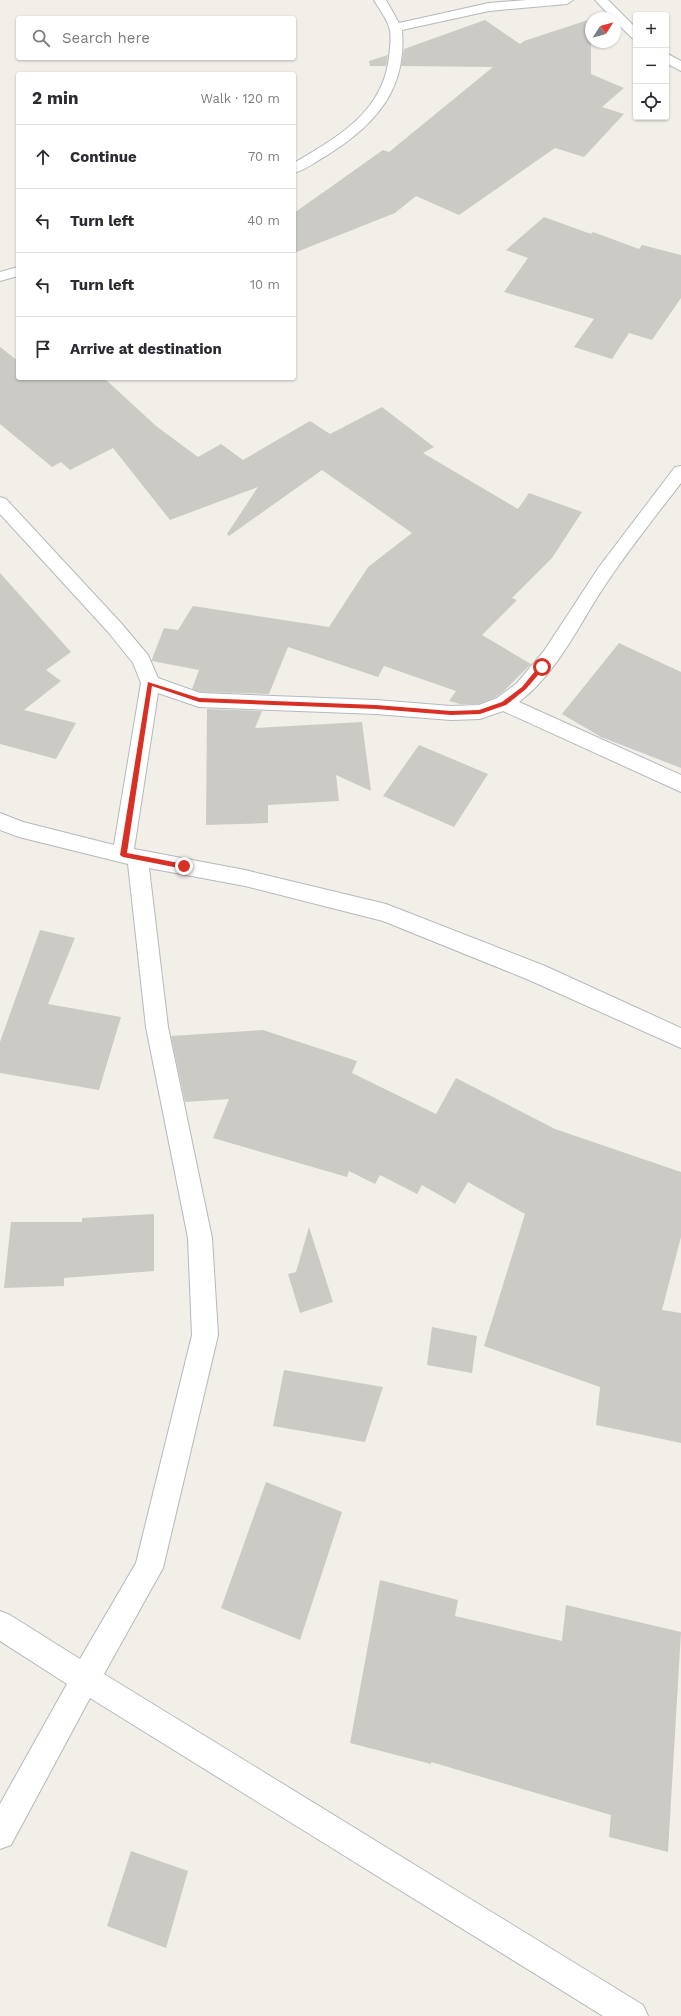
<!DOCTYPE html>
<html lang="en">
<head>
<meta charset="utf-8">
<style>
	body { margin:0; font-family:"Work Sans",sans-serif; background:#f2f2f3; color:#2b2b33 }
	.controls { position:absolute; right:12px; top:12px; display:grid; overflow:hidden; border-radius:4px; box-shadow:0 1px 3px #0004 }
	.controls button { width:36px; height:36px; display:grid; place-items:center; padding:0; border:0; border-bottom:1px solid #e1e1e2; background:#fff; color:#2b2b33; font:20px sans-serif }
	.compass { position:absolute; left:585px; top:12px; width:36px; height:36px; border-radius:50%; background:#fff; box-shadow:0 1px 3px #0004; rotate:54deg }
	.stop { position:absolute; width:12px; height:12px; margin:-9px; border:3px solid #d93025; border-radius:50%; background:#fff }
	.stop.end { background:#d93025; border-color:#fff; box-shadow:0 1px 4px #0008 }
	.list { margin:0; padding:0; list-style:none }
	h2 { display:flex; justify-content:space-between; align-items:center; height:52px; margin:0; padding:0 16px; font-size:17px }
	h2 small { font-size:13px; font-weight:400; color:#7c7c81 }
	.list li { display:grid; grid-template-columns:26px 1fr auto; gap:12px; align-items:center; box-sizing:border-box; height:64px; padding:0 16px; border-top:1px solid #e1e1e2 }
	.list b { display:block; font-size:15px; white-space:nowrap }
	.list em { font-size:13px; font-style:normal; color:#7c7c81 }
	.icon { flex:none; width:22px; height:22px; fill:none; stroke:currentColor; stroke-width:2; stroke-linecap:round; stroke-linejoin:round }
	.map { position:relative; flex:none; width:681px; height:2016px; overflow:hidden }
	.search { position:absolute; background:#fff; box-shadow:0 1px 3px #0004; left:16px; top:16px; width:280px; height:44px; display:flex; align-items:center; gap:10px; box-sizing:border-box; padding:0 14px; border-radius:4px; color:#7c7c81; font-size:15px }
	.panel { position:absolute; background:#fff; box-shadow:0 1px 3px #0004; left:16px; top:72px; width:280px; height:308px; border-radius:4px }
	.map>svg:first-child { display:block }
	.building { fill:#cccac5 }
	.lines { fill:none; stroke-linecap:round; stroke-linejoin:round }
	.street-casing { stroke:#b5b8bc; stroke-width:2 }
	.street { fill:#fff; fill-rule:evenodd }
	.route { fill:#d93025 }
</style>
</head>
<body>
<div class="map">
<svg width="681" height="2016" viewBox="0 0 681 2016">
	<rect width="100%" height="100%" fill="#f1efe8"/>
	<!-- building -->
	<g class="building">
		<path d="M591,19V74L624,88L602,107L624,114L584,157L555,148L459,215L416,196L395,213L294,253V213L383,150L389,152L493,67L401,66L404,49L485,20L520,44L524,41Z"/>
		<path d="M388,55L386,66H370L369,61Z"/>
		<path d="M544,217L591,234L593,232L639,249L642,245L681,255V298L652,340L629,333L612,359L574,347L594,319L504,292L528,258L506,250Z"/>
		<path d="M0,347L18,361V378H104L156,426L198,457L221,444L243,460L310,421L330,434L382,407L434,447L423,453L518,509L529,493L582,512L552,558L512,598L517,600L482,635L531,664L504,691L496,697L479,704H460L449,701L456,691L384,666L378,677L288,647L269,694L200,692L192,689L199,670L152,661V659L164,628L178,630L193,606L329,627L368,567L412,533L322,470L229,536L227,534L258,487L170,520L113,448L70,470L61,462L52,467L0,424Z"/>
		<path d="M0,573L71,652L46,670L61,681L24,710L76,723L56,759L0,744Z"/>
		<path d="M619,643L681,672V768L601,737L562,714Z"/>
		<path d="M207,709L262,711L255,728L362,722L371,791L336,775L339,801L268,805V823L206,825Z"/>
		<path d="M419,745L488,774L454,827L383,796Z"/>
		<path d="M40,930L75,938L48,1004L121,1017L99,1090L0,1073V1042Z"/>
		<path d="M263,1030L357,1061L352,1073L436,1114L456,1078L555,1129L681,1172V1237L662,1310L681,1313V1443L596,1425L600,1387L484,1346L525,1214L468,1182L455,1204L422,1185L417,1194L380,1175L375,1184L349,1171L347,1177L213,1138L229,1099L185,1102L171,1036Z"/>
		<path d="M154,1214V1271L64,1278V1286L4,1288L11,1222H82V1218Z"/>
		<path d="M309,1227L333,1302L300,1313L288,1274L296,1272Z"/>
		<path d="M432,1327L477,1336L472,1373L427,1365Z"/>
		<path d="M284,1370L383,1387L365,1442L273,1426Z"/>
		<path d="M266,1482L342,1512L300,1640L221,1608Z"/>
		<path d="M380,1580L458,1600L455,1616L562,1641L566,1605L681,1632L668,1852L609,1837L611,1815L431,1762V1764L350,1743Z"/>
		<path d="M131,1851L188,1871L166,1948L107,1926Z"/>
	</g>
	<g class="lines">
		<!-- street casing -->
		<g class="street-casing">
			<g id="street">
				<path d="M374,0H386L399,23L489,3L527,0H573L567,4L489,11L402,30C407,89 376,124 329,154C318,160 306,170 294,173V163C338,137 383,112 389,57C390,48 392,35 389,27C386,17 379,9 374,0Z"/>
				<path d="M595,0H608L636,28V39L632,38L615,21V18H612Z"/>
				<path d="M666,53L681,61V71L666,63Z"/>
				<path d="M18,267V276L0,281V272Z"/>
				<path d="M681,466V483C658,513 634,543 612,575C582,617 561,670 519,702L681,775V792L503,711L480,719L451,720L376,714L199,707L158,693L134,849L245,870L386,904L545,966L681,1028V1048L529,980L383,921L245,886L149,868L168,1027L212,1238L218,1335L163,1568L104,1674L643,2005L648,2016H603L90,1698L11,1845L0,1849V1804L67,1684L0,1641V1611L10,1615L80,1659L136,1563L192,1335L188,1238L146,1027L128,864L19,837L0,830V813L23,822L114,845L141,683L133,663L109,633L0,514V497L6,499L121,623L148,655L158,678L200,693L376,700L451,706L479,705L497,698L517,683L544,651L599,567L675,467Z"/>
			</g>
		</g>
		<!-- street -->
		<use href="#street" class="street"/>
	</g>
	<!-- route -->
	<path class="route" d="M540,665L545,667L526,689L506,705L480,714L451,715L376,709L199,702L152,686L127,853L184,864L187,866L184,869L123,857L120,855L148,682L199,698L376,705L451,711L479,710L502,702L522,687Z"/>
</svg>
<div class="controls">
<button>+</button>
<button>−</button>
<button><svg class="icon" aria-label="locate" viewBox="0 0 24 24"><circle cx="12" cy="12" r="6"/><path d="M12 2v4M12 18v4M2 12h4M18 12h4"/></svg></button>
</div>
<svg class="compass" viewBox="-18 -18 36 36"><path d="M0-13l5 13h-10z" fill="#e53935"/><path d="M0 13l5-13h-10z" fill="#7c7c81"/></svg>
<div class="stop" style="left:542px;top:667px"></div>
<div class="stop end" style="left:184px;top:866px"></div>
<div class="search"><svg class="icon" aria-label="search" viewBox="0 0 24 24"><circle cx="10" cy="10" r="6"/><path d="M15 15l6 6"/></svg>Search here</div>
<section class="panel">
<h2>2 min<small>Walk · 120 m</small></h2>
<ul class="list">
<li><svg class="icon" aria-label="ahead" viewBox="0 0 24 24"><path d="M12 20V5M6 11l6-6 6 6"/></svg><div><b>Continue</b></div><em>70 m</em></li>
<li><svg class="icon" aria-label="left" viewBox="0 0 24 24"><path d="M17 20v-9H6M10 6l-5 5 5 5"/></svg><div><b>Turn left</b></div><em>40 m</em></li>
<li><svg class="icon" aria-label="left" viewBox="0 0 24 24"><path d="M17 20v-9H6M10 6l-5 5 5 5"/></svg><div><b>Turn left</b></div><em>10 m</em></li>
<li><svg class="icon" aria-label="arrive" viewBox="0 0 24 24"><path d="M6 21V4h12l-3 4 3 4H6"/></svg><div><b>Arrive at destination</b></div></li>
</ul>
</section>
</div>
</body>
</html>
